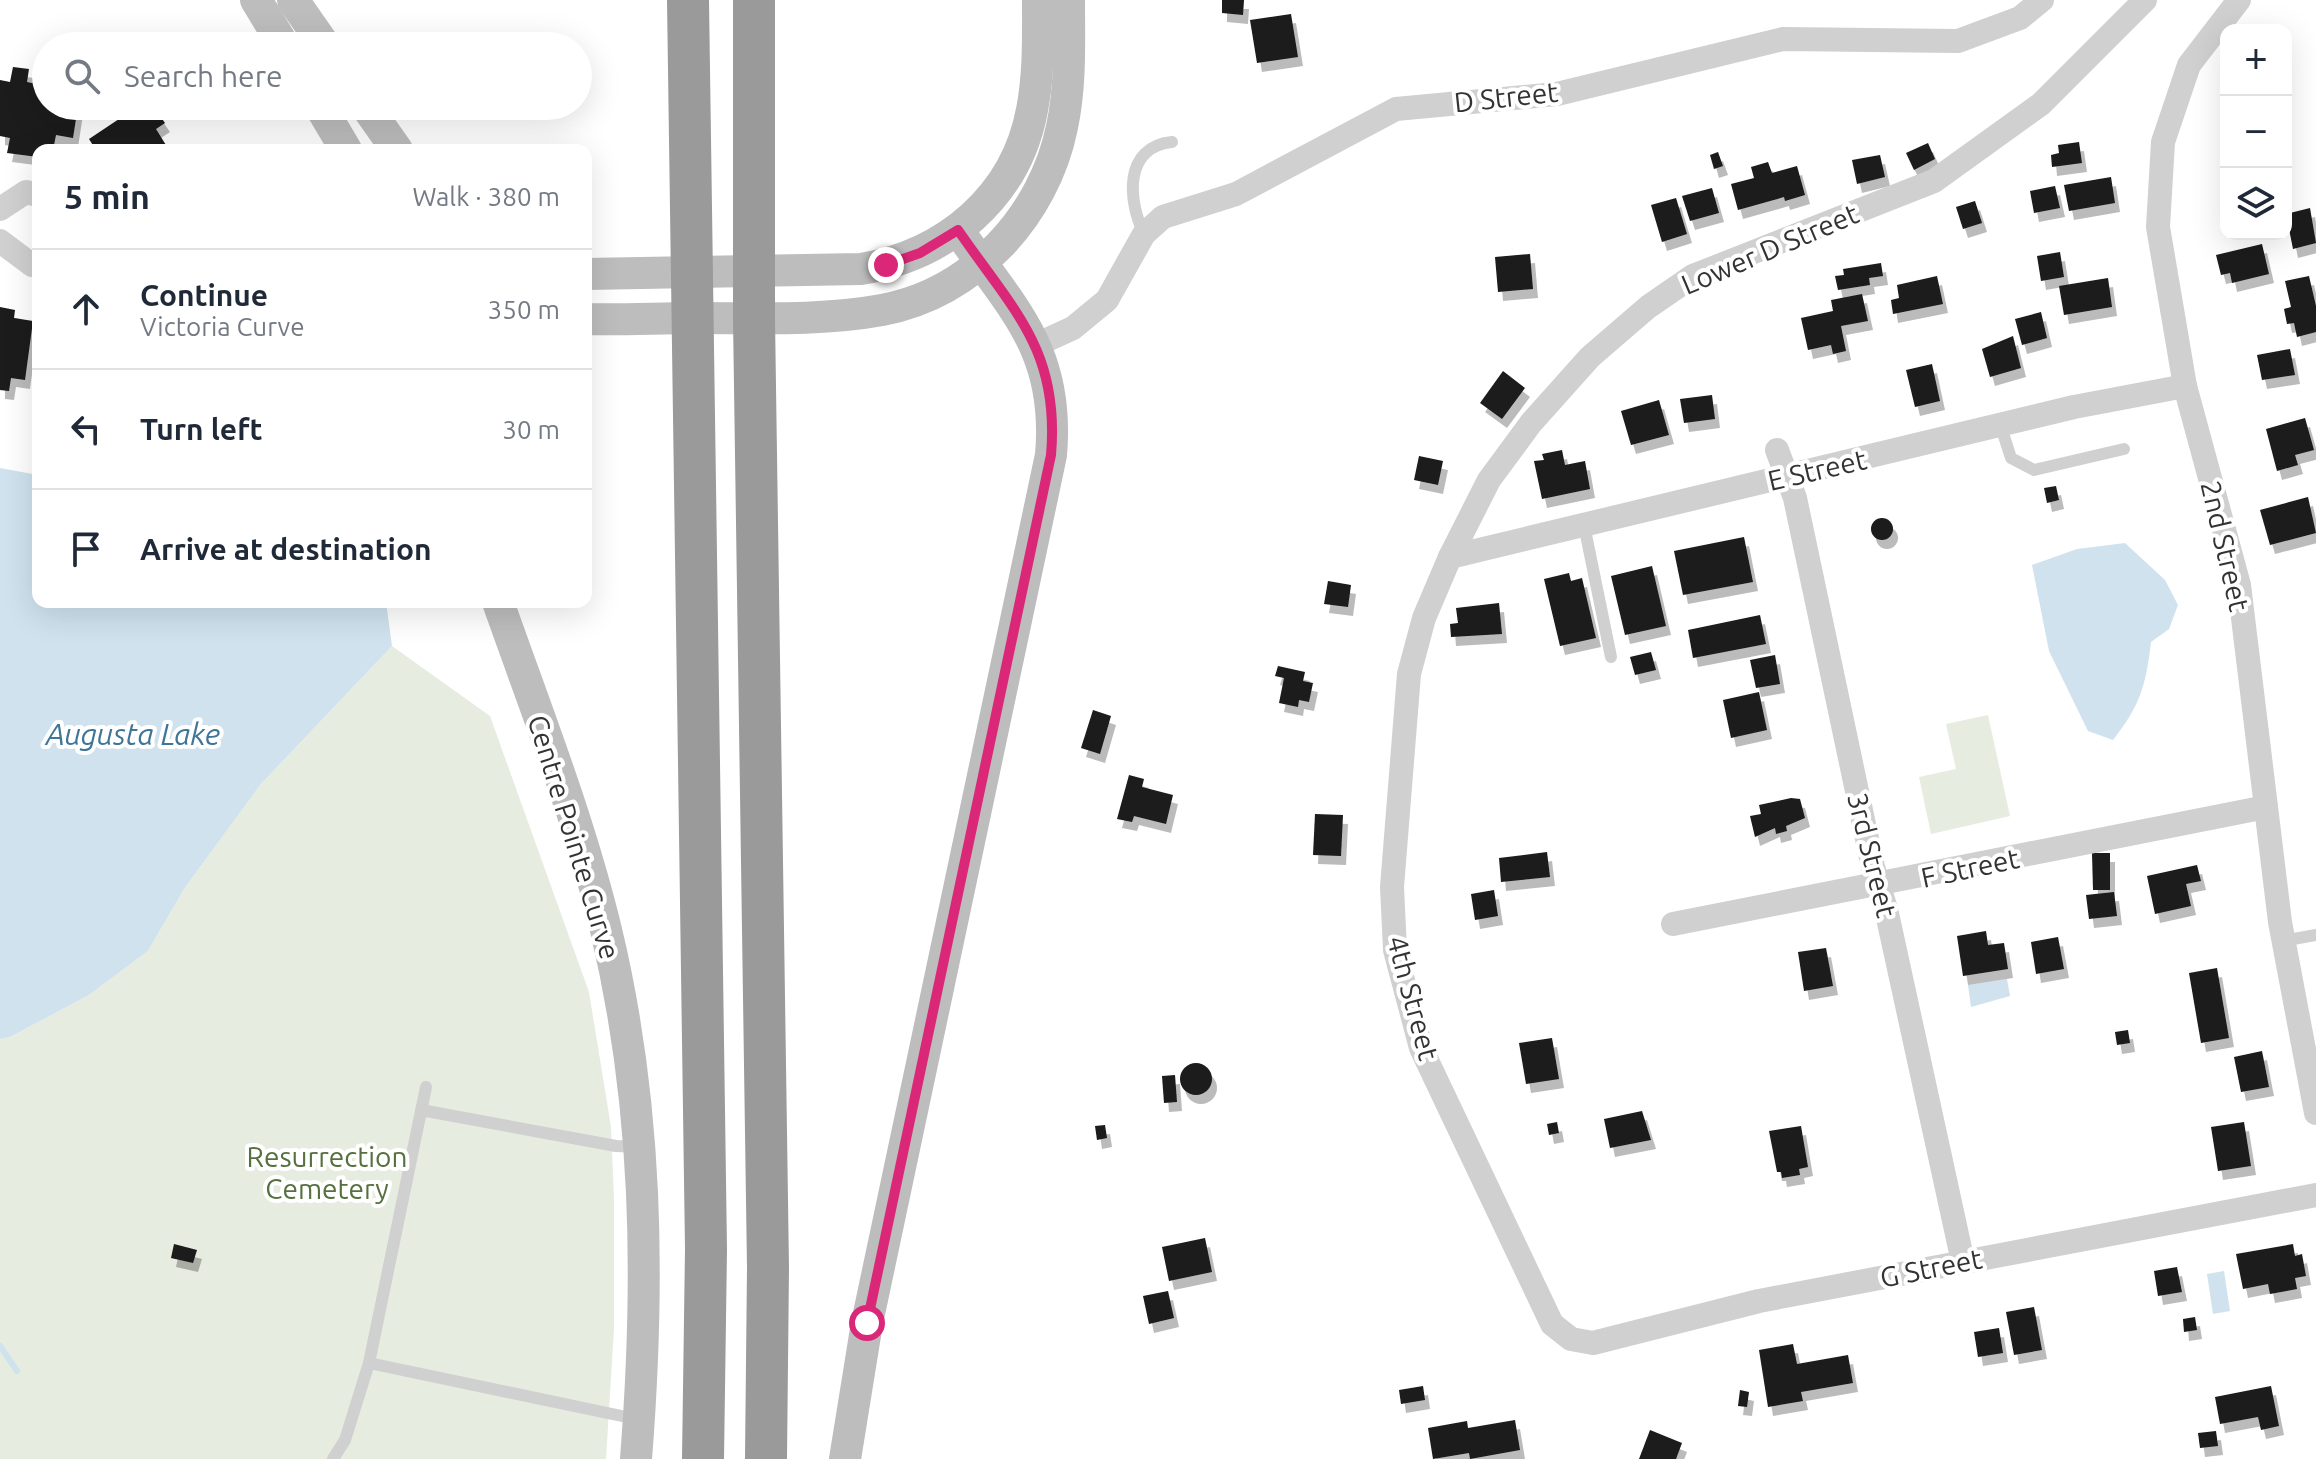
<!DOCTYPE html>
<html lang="en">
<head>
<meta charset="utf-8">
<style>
	body { margin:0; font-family:Ubuntu,sans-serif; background:#f2f2f3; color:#1f2937 }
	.controls { position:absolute; right:24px; top:24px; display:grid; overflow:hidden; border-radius:16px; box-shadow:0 8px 32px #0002 }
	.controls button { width:72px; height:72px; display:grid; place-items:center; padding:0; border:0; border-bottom:2px solid #e0e1e3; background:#fff; color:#1f2937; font:40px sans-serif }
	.stop { position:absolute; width:24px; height:24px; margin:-18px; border:6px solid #db2777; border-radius:50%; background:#fff }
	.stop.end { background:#db2777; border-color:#fff; box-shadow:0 2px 8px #0008 }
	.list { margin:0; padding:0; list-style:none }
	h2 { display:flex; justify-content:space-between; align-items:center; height:104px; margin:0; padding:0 32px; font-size:34px }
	h2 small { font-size:26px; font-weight:400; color:#747a83 }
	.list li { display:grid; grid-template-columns:52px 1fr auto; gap:24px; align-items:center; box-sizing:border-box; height:120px; padding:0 32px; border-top:2px solid #e0e1e3 }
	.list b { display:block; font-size:30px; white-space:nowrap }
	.list p { margin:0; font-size:26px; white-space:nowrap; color:#747a83 }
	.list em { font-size:26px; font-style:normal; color:#747a83 }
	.icon { flex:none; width:44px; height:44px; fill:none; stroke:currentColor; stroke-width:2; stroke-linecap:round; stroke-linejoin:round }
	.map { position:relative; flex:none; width:2316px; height:1459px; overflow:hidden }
	.search { position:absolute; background:#fff; box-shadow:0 8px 32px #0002; left:32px; top:32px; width:560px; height:88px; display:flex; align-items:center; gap:20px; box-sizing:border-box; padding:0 28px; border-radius:44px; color:#747a83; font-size:30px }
	.panel { position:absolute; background:#fff; box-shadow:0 8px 32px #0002; left:32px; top:144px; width:560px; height:464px; border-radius:16px }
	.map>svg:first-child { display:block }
	.green { fill:#e6ecdf }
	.water { fill:#cfe2ee }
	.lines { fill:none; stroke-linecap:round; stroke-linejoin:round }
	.stream { stroke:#cfe2ee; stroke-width:6 }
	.building { fill:#1a1a1a; filter:url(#shadow) }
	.lane { stroke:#d0d0d0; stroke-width:12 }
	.street { stroke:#d0d0d0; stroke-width:24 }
	.secondary { stroke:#bdbdbd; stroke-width:32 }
	.highway { stroke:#9a9a9a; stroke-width:42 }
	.route { stroke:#db2777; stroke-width:10 }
	.labels { text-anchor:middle; stroke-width:8; stroke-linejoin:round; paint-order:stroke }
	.street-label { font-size:28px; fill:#333; stroke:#fff }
	.park-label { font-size:28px; fill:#56703f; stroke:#fff }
	.water-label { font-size:30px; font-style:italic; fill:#3f7597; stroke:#fff }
</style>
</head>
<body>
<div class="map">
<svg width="2316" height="1459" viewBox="0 0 2316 1459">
	<defs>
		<filter id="shadow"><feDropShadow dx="5" dy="9" stdDeviation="0" flood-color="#0004"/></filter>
	</defs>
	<rect width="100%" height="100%" fill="#fff"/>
	<!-- green -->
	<g class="green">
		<path d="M392,646L490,716L589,992L611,1127L614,1199V1328L606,1459H0V1039L10,1037L89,995L148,951L184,889L261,784Z"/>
		<path d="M1988,715L2010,816L1931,834L1919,777L1956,769L1946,724Z"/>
	</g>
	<!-- water -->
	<g class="water">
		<path d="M0,468L38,475V602H386L392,646L261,784L184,889L148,951L89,995L10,1037L0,1039Z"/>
		<path d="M2125,543L2165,580L2178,605L2169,629L2151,642C2146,685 2140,706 2113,740L2088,731L2049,651L2032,565L2077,549Z"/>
		<path d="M2007,979L2010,996L1971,1007L1968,985Z"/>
		<path d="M2224,1271L2230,1311L2213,1314L2207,1274Z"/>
	</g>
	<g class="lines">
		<!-- stream -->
		<path class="stream" d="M0,1346L17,1371"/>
	</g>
	<!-- building -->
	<g class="building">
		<path d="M1222,0H1244L1243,15L1222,13Z"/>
		<path d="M1291,14L1298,57L1257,63L1250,20Z"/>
		<path d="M13,67L29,69L27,82L46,86V106H78L73,138L56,135L53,150H38V157L7,153L10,138L0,136V80L10,82Z"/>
		<path d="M137,107L145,118L156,110L165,123L156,129L169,150H96L89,139Z"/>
		<path d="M2079,142L2082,163L2052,167L2051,155L2059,153L2058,145Z"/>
		<path d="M1928,143L1935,159L1914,170L1906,153Z"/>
		<path d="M1718,152L1723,166L1714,169L1710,155Z"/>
		<path d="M1880,155L1885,177L1857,184L1852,160Z"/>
		<path d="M1768,162L1772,173L1797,166L1805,195L1785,201L1784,197L1738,210L1731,184L1754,178L1751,167Z"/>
		<path d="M2111,177L2115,203L2069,211L2064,185Z"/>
		<path d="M2055,186L2060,208L2034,213L2030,191Z"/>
		<path d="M1712,188L1719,213L1690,221L1682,196Z"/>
		<path d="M1676,198L1687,234L1662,242L1651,205Z"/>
		<path d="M1975,201L1982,223L1963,229L1956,207Z"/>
		<path d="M2310,208L2316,243L2293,249L2286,214Z"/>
		<path d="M2262,244L2269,274L2232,283L2230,273L2221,275L2216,255Z"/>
		<path d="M2060,252L2064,277L2041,281L2037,256Z"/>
		<path d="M1530,254L1533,289L1498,292L1495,257Z"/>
		<path d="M1881,263L1883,276L1869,278L1870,285L1838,290L1835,276L1844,275L1843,269Z"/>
		<path d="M1937,276L1943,304L1893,314L1891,300L1899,298L1897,285Z"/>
		<path d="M2309,276L2316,306V332L2297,337L2294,323L2287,324L2284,309L2291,307L2285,281Z"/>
		<path d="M2108,278L2112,307L2064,315L2059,286Z"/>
		<path d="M1862,294L1868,321L1841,326L1846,351L1833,354L1831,345L1808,350L1801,318L1833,311L1831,300Z"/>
		<path d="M0,307L15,310L14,318L33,321L25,380L11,378L9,391L0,390Z"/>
		<path d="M2041,312L2047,338L2022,345L2015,319Z"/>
		<path d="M2013,336L2021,368L1990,377L1982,349Z"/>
		<path d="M2290,349L2295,375L2262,380L2257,355Z"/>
		<path d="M1932,364L1940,401L1915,407L1906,370Z"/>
		<path d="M1503,371L1525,388L1502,419L1480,403Z"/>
		<path d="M1712,395L1715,419L1684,423L1680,399Z"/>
		<path d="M1659,400L1669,435L1631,445L1621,411Z"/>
		<path d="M2305,418L2314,450L2295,455L2298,465L2277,471L2266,429Z"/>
		<path d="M1562,450L1565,465L1585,461L1590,489L1542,499L1534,461L1544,460L1542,454Z"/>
		<path d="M1419,456L1443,461L1438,485L1414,480Z"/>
		<path d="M2056,486L2059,500L2047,503L2044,488Z"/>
		<path d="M2308,497L2316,533L2270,545L2260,510Z"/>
		<circle cx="1882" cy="529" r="11"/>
		<path d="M1744,537L1753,582L1683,595L1674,551Z"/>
		<path d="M1652,566L1666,626L1625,635L1611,576Z"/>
		<path d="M1569,573L1571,581L1582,578L1596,638L1560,646L1544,579Z"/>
		<path d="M1328,581L1351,585L1348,607L1324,604Z"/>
		<path d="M1499,603L1502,634L1451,637L1450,624L1458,623L1456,608Z"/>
		<path d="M1760,615L1766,644L1693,658L1688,630Z"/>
		<path d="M1651,652L1656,670L1635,675L1630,657Z"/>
		<path d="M1775,655L1780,684L1756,688L1750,660Z"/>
		<path d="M1278,666L1305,672L1303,681L1313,683L1309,702L1299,700L1298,707L1279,703L1284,678L1275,676Z"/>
		<path d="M1759,692L1767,730L1731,738L1723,700Z"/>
		<path d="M1093,710L1111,716L1100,754L1081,748Z"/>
		<path d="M1129,775L1144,779L1142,787L1173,795L1166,824L1134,816L1132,822L1117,819Z"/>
		<path d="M1791,798L1800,799L1805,818L1786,826L1787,831L1776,834L1775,828L1755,837L1750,816L1761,814L1759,805Z"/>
		<path d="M1315,814L1343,815L1341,856L1313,855Z"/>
		<path d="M1547,852L1550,877L1501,882L1499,858Z"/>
		<path d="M2092,853H2110V890H2093Z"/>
		<path d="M2197,865L2201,881L2186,884L2191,906L2155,914L2147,876Z"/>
		<path d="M1494,890L1498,916L1475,920L1471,894Z"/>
		<path d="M2114,892L2117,916L2089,919L2086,895Z"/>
		<path d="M1986,931L1988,945L2004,943L2008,969L1963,976L1957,936Z"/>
		<path d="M2058,937L2064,969L2036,974L2031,942Z"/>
		<path d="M1826,948L1833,986L1804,991L1798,952Z"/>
		<path d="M2217,968L2229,1038L2201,1043L2189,973Z"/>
		<path d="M2128,1030L2130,1043L2117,1045L2115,1032Z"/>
		<path d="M1552,1038L1559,1079L1526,1084L1519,1043Z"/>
		<path d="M2262,1051L2269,1087L2241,1092L2234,1057Z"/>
		<circle cx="1196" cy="1079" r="16"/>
		<path d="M1175,1075L1177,1102L1164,1103L1162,1076Z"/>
		<path d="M1642,1111L1651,1140L1610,1148L1604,1119Z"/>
		<path d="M1557,1122L1559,1133L1549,1135L1547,1124Z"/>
		<path d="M2244,1122L2251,1166L2218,1171L2211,1127Z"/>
		<path d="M1105,1125L1107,1138L1097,1140L1095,1126Z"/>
		<path d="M1801,1126L1808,1167L1799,1169L1800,1175L1782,1178L1781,1172H1777L1769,1131Z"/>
		<path d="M1205,1238L1212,1272L1169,1281L1162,1247Z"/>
		<path d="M174,1244L197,1250L193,1263L171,1258Z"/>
		<path d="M2293,1244L2295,1256L2302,1254L2306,1276L2295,1278L2297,1289L2270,1294L2268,1284L2243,1289L2236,1254Z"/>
		<path d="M2177,1267L2182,1292L2158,1296L2154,1271Z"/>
		<path d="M1168,1291L1174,1318L1149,1324L1143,1296Z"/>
		<path d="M2034,1307L2042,1350L2014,1355L2006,1312Z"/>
		<path d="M2195,1317L2197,1330L2184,1332L2183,1319Z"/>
		<path d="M1999,1328L2003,1353L1978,1357L1974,1332Z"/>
		<path d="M1793,1344L1797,1364L1848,1355L1853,1383L1801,1392L1803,1401L1768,1407L1759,1350Z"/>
		<path d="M1423,1386L1425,1400L1401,1404L1399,1390Z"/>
		<path d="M2271,1386L2279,1426L2261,1430L2258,1417L2220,1424L2215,1397Z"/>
		<path d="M1740,1390L1749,1392L1747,1407L1738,1406Z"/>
		<path d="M1515,1420L1520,1450L1470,1459L1469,1453L1433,1459L1428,1428L1467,1421L1468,1428Z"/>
		<path d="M1650,1430L1682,1443L1676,1459H1639Z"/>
		<path d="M2216,1431L2218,1446L2200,1448L2198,1433Z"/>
	</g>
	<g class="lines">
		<!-- lane -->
		<g class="lane">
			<path d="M1144,234C1128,201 1123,147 1172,142"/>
			<path d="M2001,427L2011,458L2034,470L2124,449"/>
			<path d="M1584,525L1611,657"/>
			<path d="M2283,941L2316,935"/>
			<path d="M421,1110L616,1146L638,1147"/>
			<path d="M369,1363L636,1419"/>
			<path d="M333,1459L345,1440L369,1363L426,1087"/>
		</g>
		<!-- street -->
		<g class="street">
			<path d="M2145,0L2041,104L1934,181L1693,276L1648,307L1590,357L1531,423L1489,480L1450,557L1424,618L1409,674L1392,887L1395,950L1421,1048L1552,1324L1571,1339L1593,1343L1759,1301L2316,1195"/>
			<path d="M2239,0L2189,65L2163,142L2158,227L2185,386L2239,585L2280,922L2316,1113"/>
			<path d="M0,209L26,192L38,195"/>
			<path d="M0,241L32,265L38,262"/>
			<path d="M1036,345L1073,328L1107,300L1144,234L1163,217L1236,194L1396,109L1557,94L1783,39L1958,41L2020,18L2042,0"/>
			<path d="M1777,450L1795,498L1873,867L1886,909L1963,1262"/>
			<path d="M1450,557L2074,407L2185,386"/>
			<path d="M1673,924L2266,807"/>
		</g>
		<!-- secondary -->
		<g class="secondary">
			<path d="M256,0L284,46"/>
			<path d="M293,0L325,46"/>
			<path d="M320,106L346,150"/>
			<path d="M366,106L397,150"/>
			<path d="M586,274L861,269C946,255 1016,197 1032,110C1039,74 1038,36 1038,0"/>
			<path d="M586,319C622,320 659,318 695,318C757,318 822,321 882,310C973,293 1044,216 1062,127C1071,85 1069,42 1069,0"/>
			<path d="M498,602C536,710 579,818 606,930C648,1105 650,1280 636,1459"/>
			<path d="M845,1459L867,1323L1051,455C1060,350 1013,310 958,230"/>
		</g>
		<!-- highway -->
		<g class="highway">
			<path d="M688,0L706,1249L703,1459"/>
			<path d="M754,0V319L768,1268L766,1459"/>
		</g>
	</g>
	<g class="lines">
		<!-- route -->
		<path class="route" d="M867,1323L1051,455C1060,350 1013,310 958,230L920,253L886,265"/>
	</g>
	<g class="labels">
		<!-- street labels -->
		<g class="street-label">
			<text transform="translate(1506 97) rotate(-6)" y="10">D Street</text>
			<text transform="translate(1770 249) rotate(-23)" y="10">Lower D Street</text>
			<text transform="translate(1817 470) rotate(-13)" y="10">E Street</text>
			<text transform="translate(2225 546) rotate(77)" y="10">2nd Street</text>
			<text transform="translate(574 837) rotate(73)" y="10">Centre Pointe Curve</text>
			<text transform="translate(1872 855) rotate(76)" y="10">3rd Street</text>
			<text transform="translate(1970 868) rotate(-12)" y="10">F Street</text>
			<text transform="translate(1413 998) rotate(75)" y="10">4th Street</text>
			<text transform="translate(1931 1268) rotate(-11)" y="10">G Street</text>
		</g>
		<!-- park labels -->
		<g class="park-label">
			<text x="327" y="1167">Resurrection<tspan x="327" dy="32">Cemetery</tspan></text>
		</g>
		<!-- water labels -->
		<g class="water-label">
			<text x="133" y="745">Augusta Lake</text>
		</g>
	</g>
</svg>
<div class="controls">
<button>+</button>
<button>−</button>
<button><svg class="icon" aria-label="layers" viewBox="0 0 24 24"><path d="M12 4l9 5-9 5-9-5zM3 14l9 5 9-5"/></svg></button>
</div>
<div class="stop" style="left:867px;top:1323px"></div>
<div class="stop end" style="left:886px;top:265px"></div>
<div class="search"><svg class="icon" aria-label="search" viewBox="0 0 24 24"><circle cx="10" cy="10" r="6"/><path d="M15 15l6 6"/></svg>Search here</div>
<section class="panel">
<h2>5 min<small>Walk · 380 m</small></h2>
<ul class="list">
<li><svg class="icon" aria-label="ahead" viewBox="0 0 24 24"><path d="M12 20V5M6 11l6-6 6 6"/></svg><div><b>Continue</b><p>Victoria Curve</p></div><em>350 m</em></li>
<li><svg class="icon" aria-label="left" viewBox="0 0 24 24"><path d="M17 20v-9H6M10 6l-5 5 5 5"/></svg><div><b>Turn left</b></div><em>30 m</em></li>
<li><svg class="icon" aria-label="arrive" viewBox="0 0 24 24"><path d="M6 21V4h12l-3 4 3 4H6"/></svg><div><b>Arrive at destination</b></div></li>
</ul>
</section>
</div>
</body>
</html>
